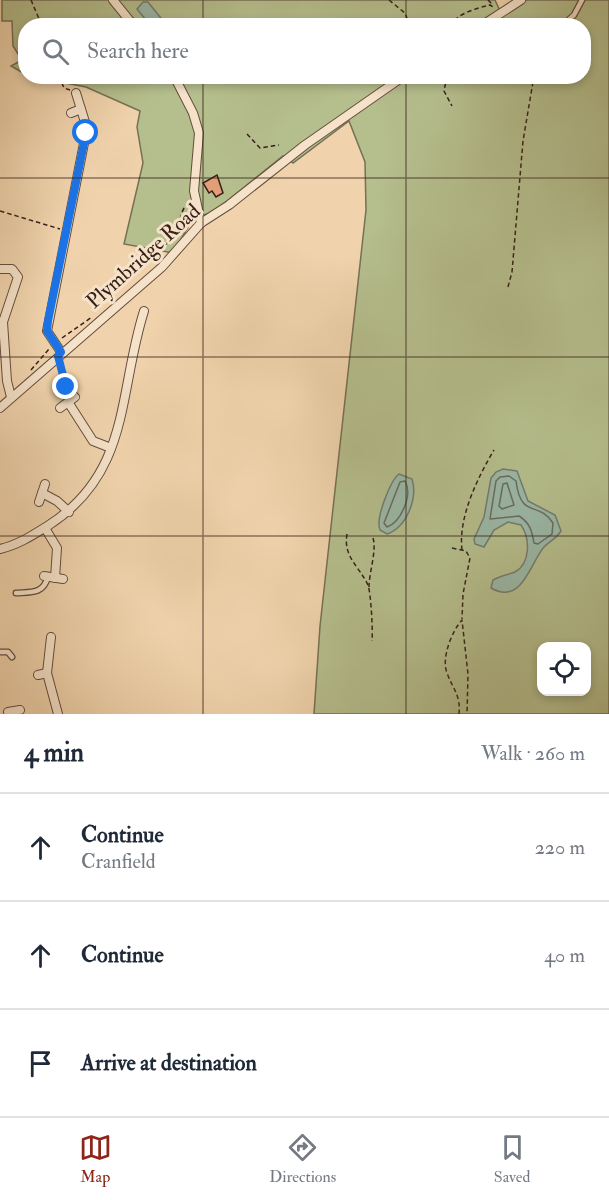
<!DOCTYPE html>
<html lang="en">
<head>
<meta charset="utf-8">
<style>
	body { margin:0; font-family:"IM FELL Double Pica",serif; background:#f6f6f7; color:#1f2937 }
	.controls { position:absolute; right:18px; bottom:18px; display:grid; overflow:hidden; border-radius:12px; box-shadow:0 3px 9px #0003 }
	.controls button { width:54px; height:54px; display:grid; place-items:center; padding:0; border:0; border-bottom:2px solid #e0e1e3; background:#fff; color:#1f2937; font:30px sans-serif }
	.stop { position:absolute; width:18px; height:18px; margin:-14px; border:4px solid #1a73e8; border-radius:50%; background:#fff }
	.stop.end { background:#1a73e8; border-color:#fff; box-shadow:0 2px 6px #0008 }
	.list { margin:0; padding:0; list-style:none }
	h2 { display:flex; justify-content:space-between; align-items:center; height:78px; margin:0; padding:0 24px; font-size:26px }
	h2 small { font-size:20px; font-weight:400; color:#747a83 }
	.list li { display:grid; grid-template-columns:39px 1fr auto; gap:18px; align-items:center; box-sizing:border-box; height:108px; padding:0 24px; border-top:2px solid #e0e1e3 }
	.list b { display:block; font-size:22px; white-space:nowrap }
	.list p { margin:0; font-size:20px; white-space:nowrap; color:#747a83 }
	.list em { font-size:20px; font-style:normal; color:#747a83 }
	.icon { flex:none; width:33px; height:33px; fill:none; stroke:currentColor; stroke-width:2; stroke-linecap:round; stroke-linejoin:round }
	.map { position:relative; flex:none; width:609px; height:714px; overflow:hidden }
	.search { position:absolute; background:#fff; box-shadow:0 3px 9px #0003; left:18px; right:18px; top:18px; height:66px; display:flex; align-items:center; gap:15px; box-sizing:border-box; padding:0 21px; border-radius:24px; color:#747a83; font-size:22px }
	.sheet { height:402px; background:#fff }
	nav { display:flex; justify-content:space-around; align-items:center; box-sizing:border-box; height:84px; border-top:2px solid #e0e1e3; background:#fff; font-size:16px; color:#747a83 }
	nav a { display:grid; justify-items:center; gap:3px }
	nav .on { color:#8f2418 }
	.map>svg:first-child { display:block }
	.green { fill:#b5be8d; stroke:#767054; stroke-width:1.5; fill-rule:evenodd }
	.water { fill:#9ab8a7; stroke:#727c6f; stroke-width:1.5 }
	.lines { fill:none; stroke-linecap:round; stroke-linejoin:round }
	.shore { stroke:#686c60; stroke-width:1.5 }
	.building { fill:#e39e77; stroke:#36211a; stroke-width:1.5 }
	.service-casing { stroke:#644e3e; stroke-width:7 }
	.minor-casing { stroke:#644e3e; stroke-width:10 }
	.path { stroke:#36211a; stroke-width:1.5; stroke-dasharray:4.5 3; stroke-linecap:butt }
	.service { stroke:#f5e2c9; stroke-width:4.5 }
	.minor { stroke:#f5e2c9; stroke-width:8 }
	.route { stroke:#1a73e8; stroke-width:8 }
	.grid { fill:none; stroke:#36211a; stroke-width:1.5; stroke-opacity:0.55 }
	.labels { text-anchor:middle; stroke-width:6; stroke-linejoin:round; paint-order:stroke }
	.street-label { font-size:21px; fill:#36211a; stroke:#f5e2c9 }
</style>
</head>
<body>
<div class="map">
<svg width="609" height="714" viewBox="0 0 609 714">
	<rect width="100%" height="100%" fill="#f0d3ac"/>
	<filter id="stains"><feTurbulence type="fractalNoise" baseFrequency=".00333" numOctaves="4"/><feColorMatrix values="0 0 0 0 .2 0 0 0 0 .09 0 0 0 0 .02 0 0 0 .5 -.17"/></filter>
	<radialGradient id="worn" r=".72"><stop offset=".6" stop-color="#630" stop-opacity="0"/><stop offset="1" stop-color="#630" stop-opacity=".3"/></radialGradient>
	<!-- green -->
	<path class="green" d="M2,0H495L501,13L527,0H609V714H314L320,626L366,210L365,162L349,121L293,163L283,156L212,213L194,217L173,253L124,244L143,163L137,127L140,111L86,87L35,77L584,76V26H26L25,74L11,66L22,60L13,46L12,21H2ZM542,646H586V692H542Z"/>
	<!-- water -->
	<g class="water">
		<path d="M143,2H148L164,22L163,25H150L137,9Z"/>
		<path d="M503,469L517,471L528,501L555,515L561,531C556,539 550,541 544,547C530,563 522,606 491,588L493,580C500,576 507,575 515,572C531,563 530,538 521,525L508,522L494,530L484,547L475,544L474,539L484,517L491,478L496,472Z"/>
		<path d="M399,474L412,479C418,498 407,527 387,534L380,530C375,518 391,480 399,474Z"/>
	</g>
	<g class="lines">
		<!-- shore -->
		<g class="shore">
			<path d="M509,476L516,481C521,520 538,500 553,523L552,534L538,544L534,543C532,531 530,523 519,516L490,519L496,481L500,477Z"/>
			<path d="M405,481C413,495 401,522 387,527L384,523L400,482Z"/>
			<path d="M507,483L514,505L502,509L499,506L503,484Z"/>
		</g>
	</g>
	<!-- building -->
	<path class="building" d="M217,175L223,193L216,197L212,191L209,193L203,183Z"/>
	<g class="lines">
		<!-- service casing -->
		<g class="service-casing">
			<g id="service">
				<path d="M562,26L574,15L582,0"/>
				<path d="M16,593C32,592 43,594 48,577"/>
				<path d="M0,652H8L12,657"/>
			</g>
		</g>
		<!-- minor casing -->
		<g class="minor-casing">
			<g id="minor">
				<path d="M113,0L134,26"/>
				<path d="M481,26L521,0"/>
				<path d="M174,76L193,113L199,133L194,191L201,223"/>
				<path d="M71,113L81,109"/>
				<path d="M0,269H12L18,277L3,322L7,381L11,397"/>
				<path d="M61,352L47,331L86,133L85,122L76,93"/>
				<path d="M68,402L93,441L111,448"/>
				<path d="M0,408L162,267L201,223L229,205L305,145L404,76"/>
				<path d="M60,408L75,397"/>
				<path d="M42,493L57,501L69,512"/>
				<path d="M39,502L45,484"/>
				<path d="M45,528L57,548L55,578"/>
				<path d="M0,549C18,545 33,535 49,525C131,472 118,393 144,311"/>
				<path d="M44,576L63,579"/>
				<path d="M51,637L47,673L58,714"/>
				<path d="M38,675L47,673"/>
				<path d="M8,712L20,710"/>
			</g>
		</g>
		<!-- path -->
		<g class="path">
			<path d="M31,0L42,26"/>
			<path d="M389,0L405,13L410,26"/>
			<path d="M488,0L493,5"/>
			<path d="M500,23L507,26"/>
			<path d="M450,26C456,14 477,8 490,5L495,8"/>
			<path d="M59,76L64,88L70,90"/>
			<path d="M447,76L444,91L452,106"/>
			<path d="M247,134L260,148L279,145"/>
			<path d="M0,211L60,229"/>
			<path d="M159,258C161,246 169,243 175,234C182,224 178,213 188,203"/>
			<path d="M508,287L512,272L523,141L534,76"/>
			<path d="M62,338L92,317"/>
			<path d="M60,365L67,392"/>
			<path d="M31,370L49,349"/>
			<path d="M347,534C343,557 359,566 368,585C371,594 373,631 372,641"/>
			<path d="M452,548L466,551L470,558L463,594L462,619"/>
			<path d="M462,550C458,517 478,477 494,450"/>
			<path d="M369,587C369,573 377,550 373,538"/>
			<path d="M459,714C461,696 453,689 447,673C441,658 452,631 462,620L468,674L467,714"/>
		</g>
		<!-- service -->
		<use href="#service" class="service"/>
		<!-- minor -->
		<use href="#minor" class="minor"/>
	</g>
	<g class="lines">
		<!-- route -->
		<path class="route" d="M66,387L58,356L61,352L47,331L48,321L86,133"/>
	</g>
	<!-- grid -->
	<path class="grid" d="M203,0V26M406,0V26M203,76V714M406,76V714M0,178H609M0,357H609M0,536H609"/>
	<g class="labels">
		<!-- street labels -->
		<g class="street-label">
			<text transform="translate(143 256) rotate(-42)" y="7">Plymbridge Road</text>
		</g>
	</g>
	<rect width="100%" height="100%" filter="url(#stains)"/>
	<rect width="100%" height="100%" fill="url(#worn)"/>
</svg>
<div class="controls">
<button><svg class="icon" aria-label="locate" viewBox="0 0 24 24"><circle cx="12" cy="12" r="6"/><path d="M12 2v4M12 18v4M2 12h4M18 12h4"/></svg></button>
</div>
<div class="stop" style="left:86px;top:133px"></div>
<div class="stop end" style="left:66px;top:387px"></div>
<div class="search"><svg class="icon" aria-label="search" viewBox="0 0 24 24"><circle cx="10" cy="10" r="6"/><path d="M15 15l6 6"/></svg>Search here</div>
</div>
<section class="sheet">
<h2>4 min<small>Walk · 260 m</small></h2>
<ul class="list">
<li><svg class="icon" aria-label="ahead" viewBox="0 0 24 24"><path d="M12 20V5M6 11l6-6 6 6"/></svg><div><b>Continue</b><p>Cranfield</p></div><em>220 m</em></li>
<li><svg class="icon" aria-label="ahead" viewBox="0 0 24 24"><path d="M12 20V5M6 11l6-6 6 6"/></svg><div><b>Continue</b></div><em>40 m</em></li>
<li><svg class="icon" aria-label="arrive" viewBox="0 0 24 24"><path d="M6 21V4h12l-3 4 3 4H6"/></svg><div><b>Arrive at destination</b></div></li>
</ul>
</section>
<nav>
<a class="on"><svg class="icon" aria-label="map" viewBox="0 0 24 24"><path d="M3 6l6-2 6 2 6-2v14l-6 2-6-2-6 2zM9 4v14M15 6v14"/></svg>Map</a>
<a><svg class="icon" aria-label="directions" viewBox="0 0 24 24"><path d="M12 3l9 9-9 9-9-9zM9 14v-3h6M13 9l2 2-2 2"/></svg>Directions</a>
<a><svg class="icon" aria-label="saved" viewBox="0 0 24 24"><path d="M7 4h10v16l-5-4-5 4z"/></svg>Saved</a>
</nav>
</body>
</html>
